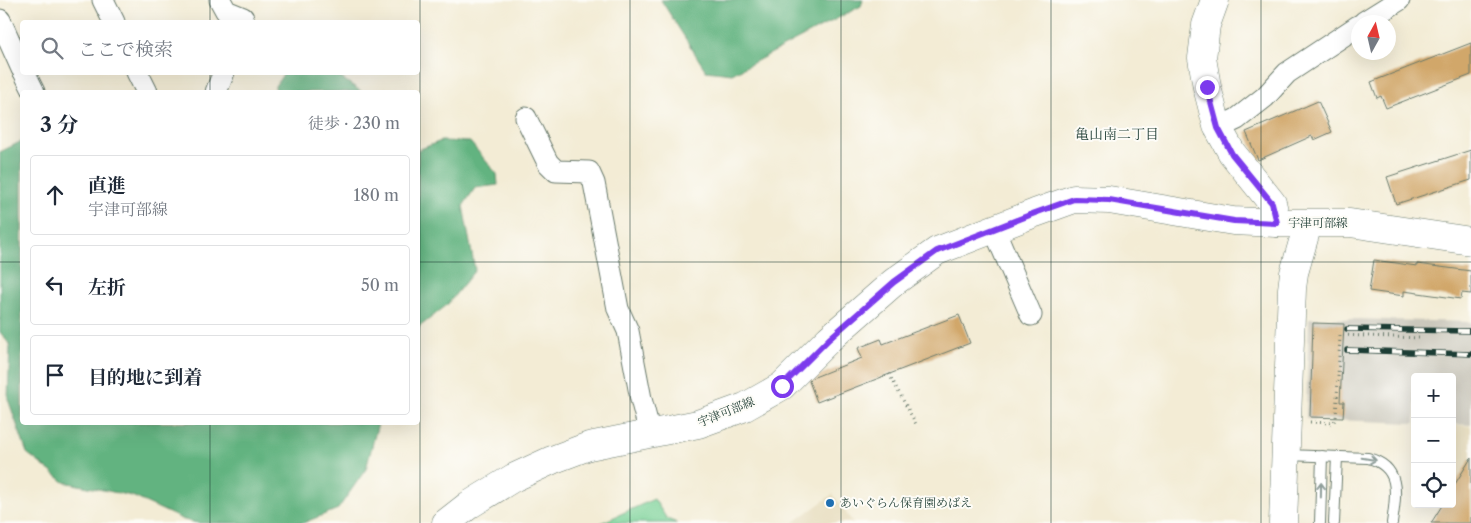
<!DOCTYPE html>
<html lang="ja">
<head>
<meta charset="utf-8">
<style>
	body { margin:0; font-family:"Libre Caslon Text","Noto Serif JP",serif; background:#f6f6f7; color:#1f2937 }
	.controls { position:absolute; right:15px; bottom:15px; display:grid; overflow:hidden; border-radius:5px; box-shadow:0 5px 20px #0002 }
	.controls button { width:45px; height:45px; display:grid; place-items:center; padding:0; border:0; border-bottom:1px solid #e0e1e3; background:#fff; color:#1f2937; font:25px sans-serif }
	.compass { position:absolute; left:1351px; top:15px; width:45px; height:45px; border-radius:50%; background:#fff; box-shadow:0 5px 20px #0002; rotate:8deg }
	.stop { position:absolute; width:15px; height:15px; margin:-11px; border:4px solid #7c3aed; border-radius:50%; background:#fff }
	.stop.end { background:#7c3aed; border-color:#fff; box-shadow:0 1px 5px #0008 }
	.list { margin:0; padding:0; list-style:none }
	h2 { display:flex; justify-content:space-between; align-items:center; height:65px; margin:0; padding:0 20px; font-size:21px }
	h2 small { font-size:16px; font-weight:400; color:#747a83 }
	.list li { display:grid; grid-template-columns:32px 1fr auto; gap:15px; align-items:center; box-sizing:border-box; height:80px; margin:0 10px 10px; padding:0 10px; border:1px solid #e0e1e3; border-radius:5px }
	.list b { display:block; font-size:19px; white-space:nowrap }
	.list p { margin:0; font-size:16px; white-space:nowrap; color:#747a83 }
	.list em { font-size:16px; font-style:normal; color:#747a83 }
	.icon { flex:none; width:28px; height:28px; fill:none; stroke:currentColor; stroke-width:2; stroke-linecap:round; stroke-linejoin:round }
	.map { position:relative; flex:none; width:1471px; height:523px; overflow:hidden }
	.search { position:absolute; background:#fff; box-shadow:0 5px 20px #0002; left:20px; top:20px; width:400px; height:55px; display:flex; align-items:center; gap:12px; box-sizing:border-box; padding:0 18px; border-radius:5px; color:#747a83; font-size:19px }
	.panel { position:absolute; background:#fff; box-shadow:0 5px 20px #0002; left:20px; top:90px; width:400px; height:335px; border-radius:5px }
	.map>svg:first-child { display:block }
	.built { fill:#e5daba }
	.industrial { fill:#c7c4b8 }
	.green { fill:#79d197; stroke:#4c8766 }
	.forest { fill:#62b380; stroke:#40785a }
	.building { fill:#d1a76b }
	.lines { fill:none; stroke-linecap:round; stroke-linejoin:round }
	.lane-casing { stroke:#697a6c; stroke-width:12 }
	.street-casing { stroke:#697a6c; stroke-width:23 }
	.secondary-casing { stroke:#697a6c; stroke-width:29 }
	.path { stroke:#697a6c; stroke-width:3; stroke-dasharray:1 4; stroke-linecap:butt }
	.lane { stroke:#fff; stroke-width:10 }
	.street { stroke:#fff; stroke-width:21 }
	.secondary { stroke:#fff; stroke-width:28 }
	.rail-casing { stroke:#1f3d34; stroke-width:5.5 }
	.rail { stroke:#fdfcf7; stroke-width:4; stroke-dasharray:11; stroke-linecap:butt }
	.oneway { stroke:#8f9e9a }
	.route { stroke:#7c3aed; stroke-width:6 }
	.grid { fill:none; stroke:#1f3d34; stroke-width:1; stroke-opacity:0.55 }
	.poi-dot { fill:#1f6fb2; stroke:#fdfcf7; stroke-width:2 }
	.labels { text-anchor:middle; stroke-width:4; stroke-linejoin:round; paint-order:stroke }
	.street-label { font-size:12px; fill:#1f3d34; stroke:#fdfcf7 }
	.poi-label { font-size:12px; fill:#1f3d34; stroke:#fdfcf7; text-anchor:start }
	.neighbourhood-label { font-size:14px; fill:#1f3d34; stroke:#fdfcf7 }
</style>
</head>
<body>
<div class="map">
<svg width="1471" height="523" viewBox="0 0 1471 523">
	<rect width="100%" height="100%" fill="#fdfcf7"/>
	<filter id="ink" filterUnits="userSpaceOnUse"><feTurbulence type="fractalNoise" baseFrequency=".02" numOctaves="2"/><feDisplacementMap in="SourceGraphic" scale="10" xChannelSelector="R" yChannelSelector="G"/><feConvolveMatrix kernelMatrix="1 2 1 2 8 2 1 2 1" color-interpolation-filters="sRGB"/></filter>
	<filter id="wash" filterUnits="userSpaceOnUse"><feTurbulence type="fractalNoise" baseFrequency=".0096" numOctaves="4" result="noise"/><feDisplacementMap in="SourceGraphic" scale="20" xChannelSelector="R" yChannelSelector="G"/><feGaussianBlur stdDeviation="1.12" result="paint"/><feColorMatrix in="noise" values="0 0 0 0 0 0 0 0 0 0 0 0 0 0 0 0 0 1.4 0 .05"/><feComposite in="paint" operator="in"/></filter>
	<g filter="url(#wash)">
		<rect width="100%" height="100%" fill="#f3ecd5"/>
		<!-- built -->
		<g class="built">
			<path d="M1452,425L1471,426V523H1432L1436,515L1438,504H1452Z"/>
			<path d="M833,494L853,523H793L808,512Z"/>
		</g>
		<!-- industrial -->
		<path class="industrial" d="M1309,318L1471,322V425L1452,424V377H1415V423L1306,419Z"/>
		<!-- green -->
		<path class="green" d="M654,499L667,519L677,523H601Z"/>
		<!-- forest -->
		<g class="forest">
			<path d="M661,0H863L861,6L732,74L706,71Z"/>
			<path d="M284,73H334L362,92H276L275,86Z"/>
			<path d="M22,141V422L378,423L366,469L338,509L303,523H198L184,520L132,496L64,482L27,453L8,399L10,345L0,332V152Z"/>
			<path d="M441,141L470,142L497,174L498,185L475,188L463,206L475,270L447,305L418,328V150Z"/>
		</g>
		<g id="blocks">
			<!-- building -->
			<g class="building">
				<path d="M1471,43V75L1386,108L1381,96L1377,98L1371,82Z"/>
				<path d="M1318,101L1332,132L1314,140L1312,136L1258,160L1246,132Z"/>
				<path d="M1471,150V180L1396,204L1387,177Z"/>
				<path d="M1374,260L1417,266V264L1471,271V294L1462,293L1461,299L1404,291V296L1369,291Z"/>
				<path d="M959,315L970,343L817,402L809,381L812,378L862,358L858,348L881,339L883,344Z"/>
				<path d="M1313,323L1344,324L1340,402H1344L1343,418L1310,417Z"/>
				<path d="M1471,458V523H1431L1443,504H1452V489Z"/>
			</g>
		</g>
	</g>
	<g filter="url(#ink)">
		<use href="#blocks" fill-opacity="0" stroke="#697a6c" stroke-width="1"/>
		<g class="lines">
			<!-- lane casing -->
			<g class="lane-casing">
				<g id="lane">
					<path d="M1286,455L1368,458C1402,467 1396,495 1392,523"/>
					<path d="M1320,523L1322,456"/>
					<path d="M1334,523L1337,457"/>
				</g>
			</g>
			<!-- street casing -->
			<g class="street-casing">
				<g id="street">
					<path d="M103,0L114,22"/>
					<path d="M220,0L226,11L243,18"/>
					<path d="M0,20L22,69"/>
					<path d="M1364,22L1399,0"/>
					<path d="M24,72L34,92"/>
					<path d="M137,72L147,92"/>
					<path d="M216,92L224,72"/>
					<path d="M526,118L548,163L556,171L589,172L594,183L618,309L628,331L641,399L647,422L652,434"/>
					<path d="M1218,128L1237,119L1265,97L1287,73L1358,26"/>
					<path d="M994,229L1031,315"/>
				</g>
			</g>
			<!-- secondary casing -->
			<g class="secondary-casing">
				<g id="secondary">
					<path d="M1215,0L1206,25L1202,58L1207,87L1217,126L1232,153L1272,203L1277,223"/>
					<path d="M446,523L469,505L513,478L552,460L589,446L698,424L745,407L782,386L829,339L894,282L937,251L1035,213L1074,199L1109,200L1233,221L1277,223H1350L1471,241"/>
					<path d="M1283,523L1292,289L1294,273L1308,224"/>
				</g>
			</g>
			<!-- path -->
			<g class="path">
				<path d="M889,374L916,424"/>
				<path d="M1310,422L1333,423L1336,418L1340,335L1420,338"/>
			</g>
			<!-- lane -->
			<use href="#lane" class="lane"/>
			<!-- street -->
			<use href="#street" class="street"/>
			<!-- secondary -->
			<use href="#secondary" class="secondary"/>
			<!-- rail casing -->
			<g class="rail-casing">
				<g id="rail">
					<path d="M1347,329L1471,331"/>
					<path d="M1347,350L1471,354"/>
				</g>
			</g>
			<!-- rail -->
			<use href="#rail" class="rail"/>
		</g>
		<!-- one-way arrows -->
		<defs><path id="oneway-shaft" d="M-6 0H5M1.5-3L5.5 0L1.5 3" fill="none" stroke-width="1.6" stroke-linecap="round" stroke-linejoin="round" transform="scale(1.25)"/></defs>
		<g class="oneway">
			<use href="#oneway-shaft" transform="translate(1369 459) rotate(10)"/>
			<use href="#oneway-shaft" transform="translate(1321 490) rotate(-89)"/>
		</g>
	</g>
	<g class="lines" filter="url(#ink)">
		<!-- route -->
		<path class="route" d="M782,386L829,339L894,282L937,251L1035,213L1074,199L1109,200L1234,221L1277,223L1272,203L1232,154L1218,128L1207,87"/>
	</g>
	<!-- grid -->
	<path class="grid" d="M210,0V22M420,0V523M630,0V523M841,0V523M1051,0V523M1261,0V523M210,72V92M0,262H22M418,262H1471M210,422V523"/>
	<!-- markers -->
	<circle class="poi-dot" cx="830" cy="503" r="5"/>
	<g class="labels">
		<!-- street labels -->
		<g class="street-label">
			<text x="1318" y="227">宇津可部線</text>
			<text transform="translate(726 412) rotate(-22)" y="4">宇津可部線</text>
		</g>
		<!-- poi labels -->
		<g class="poi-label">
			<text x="840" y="507">あいぐらん保育園めばえ</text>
		</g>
		<!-- neighbourhood labels -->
		<g class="neighbourhood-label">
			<text x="1117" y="139">亀山南二丁目</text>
		</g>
	</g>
</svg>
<div class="controls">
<button>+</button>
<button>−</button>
<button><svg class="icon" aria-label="locate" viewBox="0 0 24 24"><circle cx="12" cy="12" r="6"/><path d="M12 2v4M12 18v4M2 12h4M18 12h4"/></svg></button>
</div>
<svg class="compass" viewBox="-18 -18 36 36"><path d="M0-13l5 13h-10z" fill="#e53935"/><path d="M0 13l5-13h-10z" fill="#747a83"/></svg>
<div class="stop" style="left:782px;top:386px"></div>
<div class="stop end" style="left:1207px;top:87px"></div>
<div class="search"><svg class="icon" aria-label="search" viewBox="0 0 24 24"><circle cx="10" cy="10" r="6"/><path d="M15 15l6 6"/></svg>ここで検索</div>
<section class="panel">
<h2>3 分<small>徒歩 · 230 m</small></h2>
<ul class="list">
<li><svg class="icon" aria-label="ahead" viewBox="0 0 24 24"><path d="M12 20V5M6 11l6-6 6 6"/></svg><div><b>直進</b><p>宇津可部線</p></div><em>180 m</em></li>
<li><svg class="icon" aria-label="left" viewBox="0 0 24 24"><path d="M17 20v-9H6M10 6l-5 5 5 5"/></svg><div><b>左折</b></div><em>50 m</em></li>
<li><svg class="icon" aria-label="arrive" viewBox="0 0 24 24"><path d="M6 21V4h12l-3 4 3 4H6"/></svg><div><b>目的地に到着</b></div></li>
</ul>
</section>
</div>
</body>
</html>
